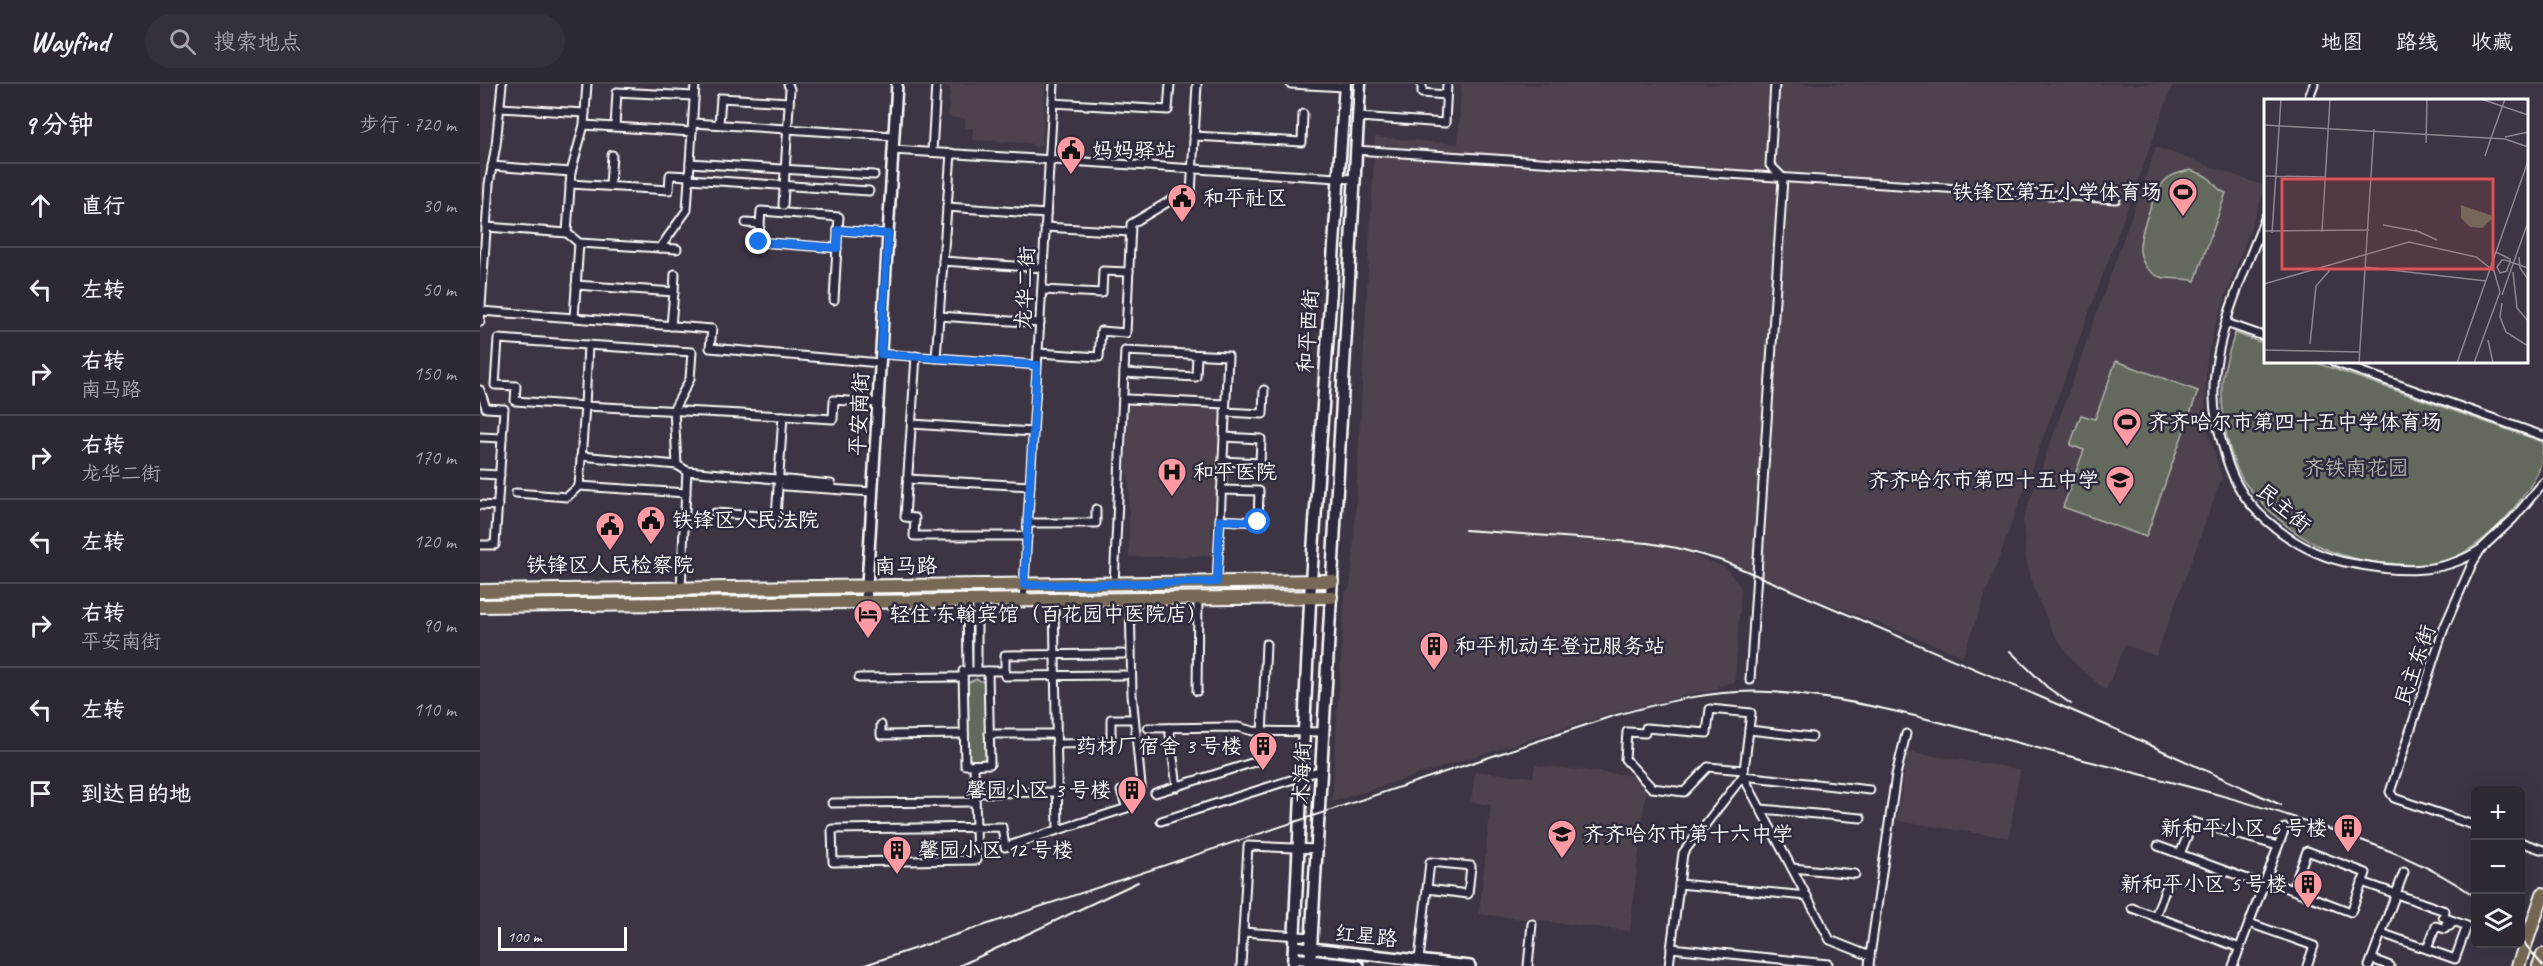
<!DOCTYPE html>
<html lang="zh">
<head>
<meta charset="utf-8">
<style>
	body { margin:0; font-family:Caveat,"LXGW WenKai TC",sans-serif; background:#36303b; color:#f1f3f6 }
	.controls { position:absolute; right:18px; bottom:18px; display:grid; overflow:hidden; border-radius:9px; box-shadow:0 6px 24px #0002 }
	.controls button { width:54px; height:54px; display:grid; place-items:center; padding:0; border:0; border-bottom:2px solid #49444e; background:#2e2833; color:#f1f3f6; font:30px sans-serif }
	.scale { position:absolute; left:18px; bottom:15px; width:129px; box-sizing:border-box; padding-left:6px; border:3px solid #fff; border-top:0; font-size:16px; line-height:21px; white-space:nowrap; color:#fff; -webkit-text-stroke:4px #2f2a3d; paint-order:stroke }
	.stop { position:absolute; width:18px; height:18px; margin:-14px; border:4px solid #1a73e8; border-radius:50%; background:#fff }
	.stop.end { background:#1a73e8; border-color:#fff; box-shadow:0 2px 6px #0008 }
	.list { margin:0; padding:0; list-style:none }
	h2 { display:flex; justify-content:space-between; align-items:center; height:78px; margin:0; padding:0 24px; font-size:26px }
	h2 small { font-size:20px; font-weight:400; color:#a7a6ac }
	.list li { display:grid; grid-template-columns:39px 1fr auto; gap:18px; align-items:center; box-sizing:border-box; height:84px; padding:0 24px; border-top:2px solid #49444e }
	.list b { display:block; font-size:22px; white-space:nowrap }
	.list p { margin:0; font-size:20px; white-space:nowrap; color:#a7a6ac }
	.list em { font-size:20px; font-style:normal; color:#a7a6ac }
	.icon { flex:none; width:33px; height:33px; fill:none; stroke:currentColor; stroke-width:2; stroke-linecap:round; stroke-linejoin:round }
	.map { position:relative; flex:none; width:2063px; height:882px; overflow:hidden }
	header { display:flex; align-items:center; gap:36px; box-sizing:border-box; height:84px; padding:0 30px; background:#2e2833; border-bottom:2px solid #49444e }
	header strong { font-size:28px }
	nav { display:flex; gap:33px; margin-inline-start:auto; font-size:21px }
	.search { width:420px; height:54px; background:#36303b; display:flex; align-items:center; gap:15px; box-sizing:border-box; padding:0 21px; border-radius:33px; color:#a7a6ac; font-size:22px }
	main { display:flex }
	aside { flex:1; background:#2e2833 }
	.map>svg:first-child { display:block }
	.built { fill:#4e424d }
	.green { fill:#64695b; stroke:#b2b4ad; stroke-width:1.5 }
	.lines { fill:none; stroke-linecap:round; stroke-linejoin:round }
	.minor-casing { stroke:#fff; stroke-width:11 }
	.tertiary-casing { stroke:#fff; stroke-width:14 }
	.secondary-casing { stroke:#fff; stroke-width:15 }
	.primary-casing { stroke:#fff; stroke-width:16 }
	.trunk-casing { stroke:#fff; stroke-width:16 }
	.minor { stroke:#2f2a3d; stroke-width:7 }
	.tertiary { stroke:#2f2a3d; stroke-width:9 }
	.secondary { stroke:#2f2a3d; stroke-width:10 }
	.primary { stroke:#776954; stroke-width:12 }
	.trunk { stroke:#776954; stroke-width:12 }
	.rail { stroke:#fff; stroke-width:2 }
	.route { stroke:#1a73e8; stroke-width:8 }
	.labels { text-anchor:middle; stroke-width:5; stroke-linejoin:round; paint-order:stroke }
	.poi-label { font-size:21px; fill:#fff; stroke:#2f2a3d; text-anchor:start }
	.street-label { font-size:21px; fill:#fff; stroke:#2f2a3d }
	.park-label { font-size:21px; fill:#b2b4ad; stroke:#2f2a3d }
	.inset-road { fill:none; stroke:#8b868f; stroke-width:1.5 }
	.view { fill:#de5353; fill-opacity:0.15; stroke:#de5353; stroke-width:3 }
	.inset-edge { fill:none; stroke:#fff; stroke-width:3 }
</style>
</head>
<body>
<header>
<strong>Wayfind</strong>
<div class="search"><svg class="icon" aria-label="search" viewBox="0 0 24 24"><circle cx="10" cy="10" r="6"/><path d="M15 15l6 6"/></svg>搜索地点</div>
<nav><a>地图</a><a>路线</a><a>收藏</a></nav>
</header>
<main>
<aside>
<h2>9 分钟<small>步行 · 720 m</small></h2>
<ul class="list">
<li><svg class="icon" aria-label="ahead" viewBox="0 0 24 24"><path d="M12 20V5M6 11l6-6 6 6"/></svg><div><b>直行</b></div><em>30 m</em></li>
<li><svg class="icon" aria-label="left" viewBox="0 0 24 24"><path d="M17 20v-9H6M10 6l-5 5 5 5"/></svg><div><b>左转</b></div><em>50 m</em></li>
<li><svg class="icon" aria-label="right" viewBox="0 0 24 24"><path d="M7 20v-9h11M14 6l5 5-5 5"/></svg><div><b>右转</b><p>南马路</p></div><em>150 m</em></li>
<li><svg class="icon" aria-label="right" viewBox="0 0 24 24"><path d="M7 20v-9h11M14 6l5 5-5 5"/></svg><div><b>右转</b><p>龙华二街</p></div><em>170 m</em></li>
<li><svg class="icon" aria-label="left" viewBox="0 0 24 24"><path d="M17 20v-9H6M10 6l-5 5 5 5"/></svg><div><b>左转</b></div><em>120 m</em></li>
<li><svg class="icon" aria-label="right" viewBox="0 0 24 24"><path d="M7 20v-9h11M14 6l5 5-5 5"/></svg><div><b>右转</b><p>平安南街</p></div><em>90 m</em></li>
<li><svg class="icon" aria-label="left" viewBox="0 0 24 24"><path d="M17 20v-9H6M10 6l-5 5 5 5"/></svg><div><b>左转</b></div><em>110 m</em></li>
<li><svg class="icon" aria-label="arrive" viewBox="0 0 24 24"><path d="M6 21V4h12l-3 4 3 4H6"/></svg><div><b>到达目的地</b></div></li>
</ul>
</aside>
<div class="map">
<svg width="2063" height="882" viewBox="0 0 2063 882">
	<rect width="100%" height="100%" fill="#3d3544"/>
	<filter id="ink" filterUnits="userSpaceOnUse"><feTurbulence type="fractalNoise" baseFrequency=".0167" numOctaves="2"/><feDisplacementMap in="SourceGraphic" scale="12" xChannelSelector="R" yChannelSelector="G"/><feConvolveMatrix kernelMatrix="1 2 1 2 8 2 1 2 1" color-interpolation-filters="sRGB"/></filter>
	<g filter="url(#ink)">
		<!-- built -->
		<g class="built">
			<path d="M467,0H565L562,60L556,64L549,59L492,56L493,44H485V35L468,33L470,3H467Z"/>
			<path d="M981,0H1693L1483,572L1243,479L1196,465L1245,483L1261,504L1255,598L1238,602L1239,606L1211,610L1123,632L852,718L865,508L870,504L873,475L895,53L978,60Z"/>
			<path d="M1676,63L1785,102V104L1734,245L1727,274L1725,307L1727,344L1742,394L1676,572L1645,561L1626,606L1596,581L1573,548L1555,508L1546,475L1543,436Z"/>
			<path d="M649,319L740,321L734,442L732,443V472L649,473V392L646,391Z"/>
			<path d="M1427,668L1540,685L1529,754L1417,737Z"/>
			<path d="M1055,681L1157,692L1166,704L1150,847L999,830L1011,721L991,718L995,687L1053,693Z"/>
		</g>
		<!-- green -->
		<g class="green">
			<path d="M1710,86C1717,88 1724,90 1730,95C1736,101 1737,106 1746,109L1715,197C1700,192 1683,199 1670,187C1664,182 1661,175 1660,167C1659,151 1675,103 1688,94C1695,89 1702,88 1710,86Z"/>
			<path d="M1755,249L1785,260L1786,278H1834L2063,358C2063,387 2055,396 2038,419C2019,445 1991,469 1960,479C1947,482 1932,481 1919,480C1863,478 1821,461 1782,419C1776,412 1767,403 1762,395C1748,369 1741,332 1742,302C1742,285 1750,266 1755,249Z"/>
			<path d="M1636,277L1718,307L1666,453L1583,423L1604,366L1590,361L1601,331L1615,335Z"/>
			<path d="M496,595L504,598L506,674L497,679L488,674L487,599Z"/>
		</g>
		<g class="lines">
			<!-- minor casing -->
			<g class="minor-casing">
				<g id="minor">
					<path d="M107,0L104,41L91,88L87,149L99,159L197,165"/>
					<path d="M811,0L864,3"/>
					<path d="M942,0V9L966,11"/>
					<path d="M1828,16L1834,0"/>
					<path d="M573,19L688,26L690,0"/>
					<path d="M20,24L105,29"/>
					<path d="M878,33L965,39L967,0"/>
					<path d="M213,39L414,52"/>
					<path d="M239,40L241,14L309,18"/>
					<path d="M104,41L212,48"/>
					<path d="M135,43L137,8L214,12"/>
					<path d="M714,52L822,58L823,30"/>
					<path d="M413,66L873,95"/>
					<path d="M875,66L1636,115"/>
					<path d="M452,68L456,0"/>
					<path d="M210,79L394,91"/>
					<path d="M12,82L91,88"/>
					<path d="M209,95L389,107"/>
					<path d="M90,100L189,106L190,91L209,92"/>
					<path d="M130,102L132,71"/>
					<path d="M303,121L310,5L308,0"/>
					<path d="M467,123L566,130"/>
					<path d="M1786,132C1765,187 1732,255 1734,314C1734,330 1738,345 1742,359C1750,391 1761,414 1786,436C1810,457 1838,473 1870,479C1916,488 1961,492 2001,465"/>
					<path d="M266,139L280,140L281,127L359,133L358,146"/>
					<path d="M280,140L278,158L357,164"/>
					<path d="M6,143L87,149"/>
					<path d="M565,143L650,148"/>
					<path d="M180,164L207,126L215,0"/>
					<path d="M463,177L563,184"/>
					<path d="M96,201L194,208L191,242"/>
					<path d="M562,206L622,209L623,187L649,188"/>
					<path d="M194,208L195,190"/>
					<path d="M354,216L358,146L408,150"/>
					<path d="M1,227L94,234L99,159"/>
					<path d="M459,232L560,239"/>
					<path d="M94,234L232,245L230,264L400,279"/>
					<path d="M0,238L9,100L16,61L22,0"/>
					<path d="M1746,239L1786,253"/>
					<path d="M108,261L105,322L303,332L296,433L235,429"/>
					<path d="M558,269L619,273L621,247L646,249L651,140L693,115L711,110L717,0"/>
					<path d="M401,270L557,281"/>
					<path d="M436,272L425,433L435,434L434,452H547"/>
					<path d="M456,274L471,69"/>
					<path d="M1854,278L2063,352"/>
					<path d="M644,289L716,293L717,271"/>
					<path d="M0,306L6,324L24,325L15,461H0"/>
					<path d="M648,315L745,320"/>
					<path d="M745,328L783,330L784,306"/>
					<path d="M303,332L353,335L354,316L398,319"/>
					<path d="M432,340L553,348"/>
					<path d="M0,353L22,354"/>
					<path d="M101,372L197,381"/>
					<path d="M743,377L780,379L781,355L744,353"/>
					<path d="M0,390L20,391"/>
					<path d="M428,395L550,402"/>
					<path d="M305,402L392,408"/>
					<path d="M36,409L87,413L99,402"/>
					<path d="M206,409L99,402L105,322L35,317L36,302L15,301L18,255L212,268L210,295L194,325L197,381L207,387"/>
					<path d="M0,421L18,422"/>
					<path d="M740,436L778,438L779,407L741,406"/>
					<path d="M548,439H616V425"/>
					<path d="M634,500L645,267L748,272L737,498"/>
					<path d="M201,504L207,387L351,400"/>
					<path d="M574,516L578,746"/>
					<path d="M487,517L488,587"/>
					<path d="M497,517V587"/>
					<path d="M543,518L574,0"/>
					<path d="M483,587H508L510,680L485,681Z"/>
					<path d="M508,587H525V571L643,570"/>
					<path d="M525,592L645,591"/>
					<path d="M379,594L483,593"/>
					<path d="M1270,596L1303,94L1290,81L1295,0"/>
					<path d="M717,607L718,515"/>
					<path d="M401,641V651L484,650"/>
					<path d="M668,644L758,643L773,647L843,648"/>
					<path d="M689,644L697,703"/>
					<path d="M1269,646L1332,653"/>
					<path d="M509,650H576"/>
					<path d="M576,660L631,659V635H654"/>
					<path d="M494,681C495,712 496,744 497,776L353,778L352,745L522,743L525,763L647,724L641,707L661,701L652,611L650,515"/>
					<path d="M1264,686L1228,683L1204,708L1172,704L1145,675L1147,648L1165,649L1166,644L1227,649L1230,625L1271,629L1264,686L1263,692L1390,706"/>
					<path d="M495,709L577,708"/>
					<path d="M675,709L781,676L786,560"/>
					<path d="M352,719L495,718"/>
					<path d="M1281,725L1381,734"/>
					<path d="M681,737L842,686"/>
					<path d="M1996,742L1914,714L1910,708L1964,544L1992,480L2001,465L2033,435L2063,399"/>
					<path d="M2040,758L2063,766"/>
					<path d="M1678,762L1784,801"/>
					<path d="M1700,770L1713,738L1798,762"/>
					<path d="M1312,784L1375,790"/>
					<path d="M1786,796L1871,828L1886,789L1827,767L1812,806"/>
					<path d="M1882,798L1965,827L1963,833L1987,842L1975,875L1901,849"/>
					<path d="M1199,800L1327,812"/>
					<path d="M1652,824L1760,864"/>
					<path d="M1675,833L1689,796"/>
					<path d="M1769,839L1834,862L1827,882"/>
					<path d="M763,848L832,853"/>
					<path d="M1191,864L1348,880"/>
					<path d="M1947,865L1956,842L1965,845L1966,840L1970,842L1972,837"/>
					<path d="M1390,872L1416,691L1426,650"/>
					<path d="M1892,875L1910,882"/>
					<path d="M939,876L950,778L991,782L988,810L947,805"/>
					<path d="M761,882L768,762L838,765"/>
					<path d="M1048,882L1052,840"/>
					<path d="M1189,882L1203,769L1263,692L1350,856L1390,872L1389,882"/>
					<path d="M1753,882L1805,744"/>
					<path d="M1889,882L1924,788"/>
				</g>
			</g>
			<!-- tertiary casing -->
			<g class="tertiary-casing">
				<g id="tertiary">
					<path d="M386,518L417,0"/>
					<path d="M814,862L990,882"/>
					<path d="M814,874L879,882"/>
				</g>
			</g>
			<!-- secondary casing -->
			<g class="secondary-casing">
				<g id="secondary">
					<path d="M813,882L831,497L865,0"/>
					<path d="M830,882L880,0"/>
				</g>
			</g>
			<!-- primary casing -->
			<g class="primary-casing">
				<g id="primary">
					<path d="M0,507L852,497"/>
					<path d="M0,522L851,513"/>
				</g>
			</g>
			<!-- trunk casing -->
			<g class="trunk-casing">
				<g id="trunk">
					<path d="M2038,882L2063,810"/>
					<path d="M2059,882L2063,871"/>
				</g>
			</g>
			<!-- minor -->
			<use href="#minor" class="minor"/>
			<!-- tertiary -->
			<use href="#tertiary" class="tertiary"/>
			<!-- secondary -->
			<use href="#secondary" class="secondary"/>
			<!-- primary -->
			<use href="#primary" class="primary"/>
			<!-- trunk -->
			<use href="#trunk" class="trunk"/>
			<!-- rail -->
			<g class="rail">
				<path d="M985,446L1168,459L1197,464L1243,477L1635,645L1801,721"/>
				<path d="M1530,567L1567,603L1591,620"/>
				<path d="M2040,854L2063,882"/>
				<path d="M382,882L1133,632C1183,618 1236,605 1289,608C1387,614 1482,645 1577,669C1669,693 1762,714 1852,746C1903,763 1951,781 1996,813"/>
				<path d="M479,882L658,798"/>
			</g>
		</g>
	</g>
	<g class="lines" filter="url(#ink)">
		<!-- route -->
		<path class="route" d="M279,158L357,164L358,146L408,150L401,270L557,281L544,501L737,498L740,436L778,438"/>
	</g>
	<!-- icons -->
	<defs>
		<g id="civic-pin" transform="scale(1.5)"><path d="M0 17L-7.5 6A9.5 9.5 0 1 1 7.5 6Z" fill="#ff9aa2" stroke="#2f2a3d"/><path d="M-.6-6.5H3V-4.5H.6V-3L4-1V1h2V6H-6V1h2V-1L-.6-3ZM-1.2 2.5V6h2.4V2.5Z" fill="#111"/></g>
		<g id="stadium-pin" transform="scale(1.5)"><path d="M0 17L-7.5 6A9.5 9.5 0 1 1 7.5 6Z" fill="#ff9aa2" stroke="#2f2a3d"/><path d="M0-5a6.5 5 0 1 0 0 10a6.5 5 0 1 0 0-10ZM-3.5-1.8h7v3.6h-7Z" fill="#111"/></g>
		<g id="hospital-pin" transform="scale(1.5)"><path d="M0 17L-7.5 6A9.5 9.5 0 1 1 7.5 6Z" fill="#ff9aa2" stroke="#2f2a3d"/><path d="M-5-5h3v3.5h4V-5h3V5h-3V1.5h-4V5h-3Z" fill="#111"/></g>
		<g id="school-pin" transform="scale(1.5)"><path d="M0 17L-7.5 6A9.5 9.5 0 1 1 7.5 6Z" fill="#ff9aa2" stroke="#2f2a3d"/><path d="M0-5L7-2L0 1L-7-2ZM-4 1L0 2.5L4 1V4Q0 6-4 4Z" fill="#111"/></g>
		<g id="hotel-pin" transform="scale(1.5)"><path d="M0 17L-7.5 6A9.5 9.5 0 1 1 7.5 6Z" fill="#ff9aa2" stroke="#2f2a3d"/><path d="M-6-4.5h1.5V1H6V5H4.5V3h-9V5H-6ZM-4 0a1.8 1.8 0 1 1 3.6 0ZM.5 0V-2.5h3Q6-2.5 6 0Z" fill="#111"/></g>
		<g id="building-pin" transform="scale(1.5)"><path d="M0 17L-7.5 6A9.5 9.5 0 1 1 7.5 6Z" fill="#ff9aa2" stroke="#2f2a3d"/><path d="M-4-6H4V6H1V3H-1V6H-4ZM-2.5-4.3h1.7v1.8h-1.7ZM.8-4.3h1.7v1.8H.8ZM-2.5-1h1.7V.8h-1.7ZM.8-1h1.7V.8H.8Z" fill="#111"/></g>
	</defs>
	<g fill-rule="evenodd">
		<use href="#civic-pin" x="591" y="66"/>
		<use href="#stadium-pin" x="1703" y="108"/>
		<use href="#civic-pin" x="702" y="114"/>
		<use href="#stadium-pin" x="1647" y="338"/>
		<use href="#hospital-pin" x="692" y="388"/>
		<use href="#school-pin" x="1640" y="396"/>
		<use href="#civic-pin" x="171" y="436"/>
		<use href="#civic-pin" x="130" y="442"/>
		<use href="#hotel-pin" x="388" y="530"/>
		<use href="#building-pin" x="954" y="562"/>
		<use href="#building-pin" x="783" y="662"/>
		<use href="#building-pin" x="652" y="706"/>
		<use href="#building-pin" x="1868" y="744"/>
		<use href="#school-pin" x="1082" y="750"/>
		<use href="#building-pin" x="417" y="766"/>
		<use href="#building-pin" x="1828" y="800"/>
	</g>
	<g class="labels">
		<!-- poi labels -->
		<g class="poi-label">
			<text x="612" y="73">妈妈驿站</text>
			<text x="1682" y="115" text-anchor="end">铁锋区第五小学体育场</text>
			<text x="723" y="121">和平社区</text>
			<text x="1668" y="345">齐齐哈尔市第四十五中学体育场</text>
			<text x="713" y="395">和平医院</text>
			<text x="1619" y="403" text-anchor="end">齐齐哈尔市第四十五中学</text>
			<text x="192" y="443">铁锋区人民法院</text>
			<text x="130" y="488" text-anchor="middle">铁锋区人民检察院</text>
			<text x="409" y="537">轻住·东翰宾馆（百花园中医院店）</text>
			<text x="975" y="569">和平机动车登记服务站</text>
			<text x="762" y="669" text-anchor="end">药材厂宿舍 3 号楼</text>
			<text x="631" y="713" text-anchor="end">馨园小区 3 号楼</text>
			<text x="1847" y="751" text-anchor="end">新和平小区 6 号楼</text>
			<text x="1103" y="757">齐齐哈尔市第十六中学</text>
			<text x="438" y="773">馨园小区 12 号楼</text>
			<text x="1807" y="807" text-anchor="end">新和平小区 5 号楼</text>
		</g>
		<!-- street labels -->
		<g class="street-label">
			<text transform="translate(545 204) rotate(-87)" y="7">龙华二街</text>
			<text transform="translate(828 247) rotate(-86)" y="7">和平西街</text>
			<text transform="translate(379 330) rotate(-87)" y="7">平安南街</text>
			<text transform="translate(1804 424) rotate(40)" y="7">民主街</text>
			<text transform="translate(426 482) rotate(-1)" y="7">南马路</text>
			<text transform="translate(1935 581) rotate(-71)" y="7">民主东街</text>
			<text transform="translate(822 689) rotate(-88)" y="7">木海街</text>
			<text transform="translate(886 852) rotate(6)" y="7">红星路</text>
		</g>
		<!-- park labels -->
		<g class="park-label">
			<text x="1876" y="391">齐铁南花园</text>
		</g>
	</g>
	<!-- overview -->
	<g transform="translate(1784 15)">
		<rect width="264" height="264" fill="#3d3544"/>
		<path d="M197,106L229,117L228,120L218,129L206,128L197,119Z" fill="#64695b"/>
		<path class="inset-road" d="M217,0L264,16M0,26L241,40L264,48M241,38L264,33M227,39L241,0M162,44L163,0M221,57L227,39M0,77L61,78M119,126L157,133M151,131L173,141M0,132L105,131M58,133L66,0M8,134L17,0M232,153L246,160V163L243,171V172L236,174L233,168L238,161H241L264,169M255,158L256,169L264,180M101,168L222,182M249,173L253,209L264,222M0,185L145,143L212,158L230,172L236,193L210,264M238,196L264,123M238,204L236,218L242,233L264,247M224,241L229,264M46,245L52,187L66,171M0,251L96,253M95,264L110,30M193,264L264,62"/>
		<path class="view" d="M18,80H229V170H18Z"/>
		<rect width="264" height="264" class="inset-edge"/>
	</g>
</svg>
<div class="controls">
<button>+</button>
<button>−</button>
<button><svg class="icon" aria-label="layers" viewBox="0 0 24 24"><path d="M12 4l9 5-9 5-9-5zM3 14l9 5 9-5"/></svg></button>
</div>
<div class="scale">100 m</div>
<div class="stop" style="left:778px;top:438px"></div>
<div class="stop end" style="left:279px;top:158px"></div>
</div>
</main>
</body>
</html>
